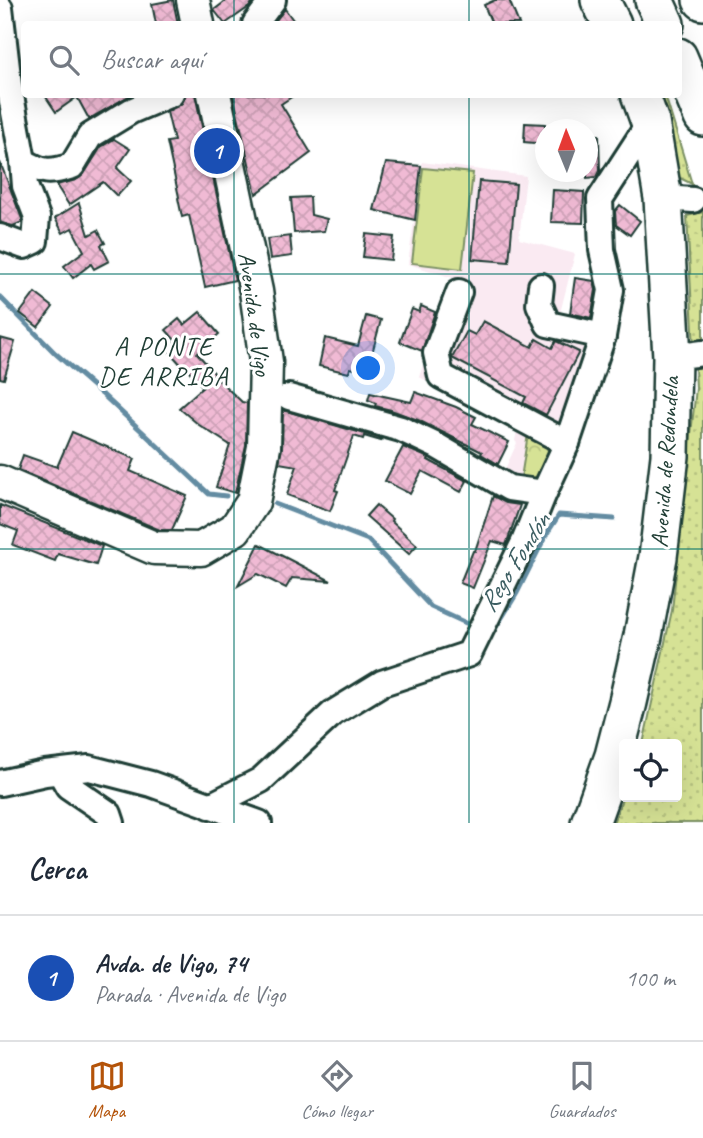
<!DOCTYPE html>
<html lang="es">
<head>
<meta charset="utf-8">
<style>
	body { margin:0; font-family:Caveat,sans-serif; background:#f2f2f3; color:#1f2937 }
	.controls { position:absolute; right:21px; bottom:21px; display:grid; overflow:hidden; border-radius:7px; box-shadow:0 7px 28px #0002 }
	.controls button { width:63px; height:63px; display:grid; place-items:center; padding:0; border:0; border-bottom:2px solid #e0e1e3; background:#fff; color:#1f2937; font:35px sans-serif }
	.compass { position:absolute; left:535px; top:119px; width:63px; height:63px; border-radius:50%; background:#fff; box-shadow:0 7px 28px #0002; rotate:359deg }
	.you { position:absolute; left:369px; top:369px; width:24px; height:24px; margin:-18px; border:5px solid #fff; border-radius:50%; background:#1a73e8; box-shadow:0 0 0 10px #1a73e833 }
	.badge { display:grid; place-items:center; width:46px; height:46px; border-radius:50%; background:#b45309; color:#fff; font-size:23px; font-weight:700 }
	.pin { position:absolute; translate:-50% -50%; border:4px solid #fff; box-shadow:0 2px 7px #0006 }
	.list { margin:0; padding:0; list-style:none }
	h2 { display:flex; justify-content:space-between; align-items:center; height:91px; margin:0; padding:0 28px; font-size:30px }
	h2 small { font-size:23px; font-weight:400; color:#747a83 }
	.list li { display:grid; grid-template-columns:46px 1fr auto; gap:21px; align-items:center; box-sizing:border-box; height:126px; padding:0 28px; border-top:2px solid #e0e1e3 }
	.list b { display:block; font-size:26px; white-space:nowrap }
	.list p { margin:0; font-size:23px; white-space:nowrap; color:#747a83 }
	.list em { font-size:23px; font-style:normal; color:#747a83 }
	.icon { flex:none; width:38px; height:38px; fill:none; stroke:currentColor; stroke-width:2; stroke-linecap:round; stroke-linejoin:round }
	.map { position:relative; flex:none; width:703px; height:823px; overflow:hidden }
	.search { position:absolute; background:#fff; box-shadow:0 7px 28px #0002; left:21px; right:21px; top:21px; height:77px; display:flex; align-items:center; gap:18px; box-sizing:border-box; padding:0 24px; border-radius:7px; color:#747a83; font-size:26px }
	.sheet { height:217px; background:#fff }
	nav { display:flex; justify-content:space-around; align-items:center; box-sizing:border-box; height:98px; border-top:2px solid #e0e1e3; background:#fff; font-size:19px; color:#747a83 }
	nav a { display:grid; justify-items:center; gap:4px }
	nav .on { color:#b45309 }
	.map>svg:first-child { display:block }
	.built { fill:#faeaf2 }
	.grass { fill:url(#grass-dots); stroke:#7a9064; stroke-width:2 }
	.park { fill:url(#park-crowns); stroke:#7a9064; stroke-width:2 }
	.garden { fill:#d6e295; stroke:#7a9064; stroke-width:2 }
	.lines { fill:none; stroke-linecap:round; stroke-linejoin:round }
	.stream { stroke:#638ca2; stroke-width:5 }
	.building { fill:url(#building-cross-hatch); stroke:#1f3d34; stroke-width:2 }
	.minor-casing { stroke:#1f3d34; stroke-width:30 }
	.major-casing { stroke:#1f3d34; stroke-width:37 }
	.highway-casing { stroke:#1f3d34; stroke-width:42 }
	.minor { stroke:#fff; stroke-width:24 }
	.major { stroke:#fff; stroke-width:32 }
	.highway { stroke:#fff; stroke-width:37 }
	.grid { fill:none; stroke:#0f766e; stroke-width:2; stroke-opacity:0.55 }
	.labels { text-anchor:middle; stroke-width:6; stroke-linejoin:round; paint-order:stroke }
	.street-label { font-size:24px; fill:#1f3d34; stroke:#fff }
	.neighbourhood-label { font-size:26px; letter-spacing:2px; fill:#1f3d34; stroke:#fff }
	.water-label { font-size:26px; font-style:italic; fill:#3c5e62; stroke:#fff }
</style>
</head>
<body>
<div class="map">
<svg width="703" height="823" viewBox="0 0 703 823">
	<defs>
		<pattern id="grass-dots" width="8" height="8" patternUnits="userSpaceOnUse" patternTransform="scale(1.75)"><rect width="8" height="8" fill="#d6e295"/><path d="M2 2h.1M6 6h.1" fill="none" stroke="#b7c381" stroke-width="1.8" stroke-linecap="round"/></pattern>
		<pattern id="park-crowns" width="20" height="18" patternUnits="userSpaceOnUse" patternTransform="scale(1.75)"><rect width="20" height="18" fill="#d6e295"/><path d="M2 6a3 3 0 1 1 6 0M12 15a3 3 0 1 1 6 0" fill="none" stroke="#b7c381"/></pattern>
		<pattern id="building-cross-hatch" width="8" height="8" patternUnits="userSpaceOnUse" patternTransform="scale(1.75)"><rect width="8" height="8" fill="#f0bad4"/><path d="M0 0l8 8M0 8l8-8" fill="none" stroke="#cda1b7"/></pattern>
	</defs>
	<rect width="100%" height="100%" fill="#fff"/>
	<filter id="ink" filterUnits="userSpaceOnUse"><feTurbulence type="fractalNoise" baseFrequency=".0143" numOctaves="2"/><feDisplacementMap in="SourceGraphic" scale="14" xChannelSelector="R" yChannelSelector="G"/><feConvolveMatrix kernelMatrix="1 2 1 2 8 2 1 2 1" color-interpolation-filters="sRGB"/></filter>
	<g filter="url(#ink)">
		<!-- built -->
		<path class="built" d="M422,162L526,176L519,239L575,254L560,313L596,319L567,416L552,428L546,446L553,462L533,478H521L509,474L505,469L517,443L515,441L518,424L419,377L453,278L408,264Z"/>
		<!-- grass -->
		<g class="grass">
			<path d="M657,95H665L692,184L676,176Z"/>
			<path d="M703,212V823H613L624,794V797H677V744H643L672,610L696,388L687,216Z"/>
		</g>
		<!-- park -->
		<path class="park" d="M528,434L546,446L553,462L550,471L533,478H521Z"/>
		<!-- garden -->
		<path class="garden" d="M423,168L473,173L462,269L412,263Z"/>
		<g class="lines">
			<!-- stream -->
			<g class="stream">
				<path d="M0,297L55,353L102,394L209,494L226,496"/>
				<path d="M275,504L368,540L431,607L466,623"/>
				<path d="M493,632L517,593L546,535L559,515L614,519"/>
			</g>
		</g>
		<!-- building -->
		<g class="building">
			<path d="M173,0L178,24H156L152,4Z"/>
			<path d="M227,0H254L249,7L225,24L214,10Z"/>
			<path d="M495,0H509L519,24H492L484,5Z"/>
			<path d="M285,9L296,24H273Z"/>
			<path d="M44,94H132L89,119L77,97L56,112Z"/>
			<path d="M186,94H195L235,280L205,287L189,215L182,217L178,198L179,197L167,142L174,141L167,112L182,103Z"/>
			<path d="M233,94H296L281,104L311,153L256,194Z"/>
			<path d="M525,123L545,124V144L524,142Z"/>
			<path d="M587,135H599L600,171L597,177L587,178Z"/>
			<path d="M114,139L130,149L117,168L131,181L117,196L103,182L69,205L56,185L76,180L84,174L101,147Z"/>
			<path d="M0,162L22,219V222L13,226L1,223L0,220Z"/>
			<path d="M386,163L421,166L415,220L374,210Z"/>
			<path d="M479,181L516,184L509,262L472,259Z"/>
			<path d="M553,190L584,192L583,223L551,222Z"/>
			<path d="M310,197L311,215L327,219L324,231L294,233L291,198Z"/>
			<path d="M79,203L89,235L98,230L105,243L101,245L109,261L94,269L91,264L73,278L64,266L84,251L72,228L63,233L55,218Z"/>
			<path d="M620,205L640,221L630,235L616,225L615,211Z"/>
			<path d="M366,234L394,237L391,260L363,257Z"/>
			<path d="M290,236L292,256L270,259L267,239Z"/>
			<path d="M575,278L594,281L596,290L591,318L570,313Z"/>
			<path d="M35,293L53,307L38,327L20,313Z"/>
			<path d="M421,306L435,312L422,351L400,342L412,309L419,312Z"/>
			<path d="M200,312L219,334L197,353L215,374L213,375L242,402L247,403L246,445L235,493L216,487L230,445L199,425L179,408L203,387L184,365L182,366L167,349L176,341L166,330L179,319L184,325Z"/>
			<path d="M366,316L381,320L367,372L350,368L349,373L319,366L325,338L358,346Z"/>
			<path d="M483,321L532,347L536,339L552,348L556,341L579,352L546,415L523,403L526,397L452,358L467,331L475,335Z"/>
			<path d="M0,338L15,342L4,379L0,378Z"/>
			<path d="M415,392L456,407L476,417L472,424L509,442L498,464L481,454L482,452L418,420L391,410L375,406L376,403L368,400L370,393L411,402Z"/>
			<path d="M283,410L382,439L381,441L364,436L363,439L354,436L335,490L338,491L330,511L287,495L297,466L279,463L282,448Z"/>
			<path d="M72,432L135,459L130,471L187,496L172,530H160L18,470L23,455L57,467Z"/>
			<path d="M403,447L429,458L428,460L467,481L461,492L422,471L410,494L385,481Z"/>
			<path d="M493,496L506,503L520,505L506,545L492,541L473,588L460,583L473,551H475Z"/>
			<path d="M0,505L102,546L96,565L58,554L55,561L13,545L18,531L0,524Z"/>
			<path d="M376,505L392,519L391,521L417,545L409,554L366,516Z"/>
			<path d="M259,544L331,581L292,578L286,588L258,574L238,586Z"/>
		</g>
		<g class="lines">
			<!-- minor casing -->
			<g class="minor-casing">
				<g id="minor">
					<path d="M0,8L9,85L23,161L25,186L37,217L35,241L24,246L0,237"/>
					<path d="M255,24L273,0"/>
					<path d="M23,161C43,173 50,173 72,166L90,136L131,111L171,94"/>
					<path d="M663,198L693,200"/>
					<path d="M541,286L539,304L548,324L603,336"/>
					<path d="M459,292L436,353L441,376L567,443"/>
					<path d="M672,357L703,353"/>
					<path d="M289,397L401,429L437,446L509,488L544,493L567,443L603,336L611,290L602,250L600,199L650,122"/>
					<path d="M60,772L68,786L109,814L112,823"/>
					<path d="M0,783L45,773L89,768L151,784L259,823"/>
					<path d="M210,806L261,780L333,713L382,683L469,654L524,542L544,493"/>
				</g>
			</g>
			<!-- major casing -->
			<g class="major-casing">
				<g id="major">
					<path d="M193,0L198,24"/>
					<path d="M0,482L154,548L201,549L235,529L253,502L264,447L266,362L256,291L214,94"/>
				</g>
			</g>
			<!-- highway casing -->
			<g class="highway-casing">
				<g id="highway">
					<path d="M600,0L612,24"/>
					<path d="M654,0L665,24"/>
					<path d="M702,0L703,1"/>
					<path d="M678,57L703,117"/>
					<path d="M590,823L614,756L628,702L643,636L658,557L670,456L672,357L663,198L650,122L640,94"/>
				</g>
			</g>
			<!-- minor -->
			<use href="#minor" class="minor"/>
			<!-- major -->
			<use href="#major" class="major"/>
			<!-- highway -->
			<use href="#highway" class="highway"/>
		</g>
	</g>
	<!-- grid -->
	<path class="grid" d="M234,0V24M469,0V24M234,94V823M469,94V823M0,274H703M0,549H703"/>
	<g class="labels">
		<!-- street labels -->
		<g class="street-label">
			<text transform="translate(255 314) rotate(82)" y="8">Avenida de Vigo</text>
			<text transform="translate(665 462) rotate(-86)" y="8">Avenida de Redondela</text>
		</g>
		<!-- neighbourhood labels -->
		<g class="neighbourhood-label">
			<text x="164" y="355">A PONTE<tspan x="164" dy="30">DE ARRIBA</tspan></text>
		</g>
		<!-- water labels -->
		<g class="water-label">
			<text transform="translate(514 562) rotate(-58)" y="9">Rego Fondón</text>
		</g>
	</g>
</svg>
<div class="controls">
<button><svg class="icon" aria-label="locate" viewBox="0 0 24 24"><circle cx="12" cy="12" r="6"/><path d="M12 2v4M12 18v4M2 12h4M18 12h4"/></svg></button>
</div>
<svg class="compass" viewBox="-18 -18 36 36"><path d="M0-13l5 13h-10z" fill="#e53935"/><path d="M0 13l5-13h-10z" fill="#747a83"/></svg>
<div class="you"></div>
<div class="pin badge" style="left:217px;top:151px;background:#1a4fb4">1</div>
<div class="search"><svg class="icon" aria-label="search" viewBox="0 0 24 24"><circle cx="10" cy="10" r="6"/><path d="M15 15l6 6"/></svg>Buscar aquí</div>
</div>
<section class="sheet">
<h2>Cerca<small></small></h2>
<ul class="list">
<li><span class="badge" style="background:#1a4fb4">1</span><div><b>Avda. de Vigo, 74</b><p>Parada · Avenida de Vigo</p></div><em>100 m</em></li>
</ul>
</section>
<nav>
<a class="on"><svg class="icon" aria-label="map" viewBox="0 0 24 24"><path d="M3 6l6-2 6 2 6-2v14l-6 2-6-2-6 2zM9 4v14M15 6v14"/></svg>Mapa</a>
<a><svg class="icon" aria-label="directions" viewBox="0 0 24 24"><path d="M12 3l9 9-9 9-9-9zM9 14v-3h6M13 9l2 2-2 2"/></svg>Cómo llegar</a>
<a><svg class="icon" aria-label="saved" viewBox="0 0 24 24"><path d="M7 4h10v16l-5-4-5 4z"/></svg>Guardados</a>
</nav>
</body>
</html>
